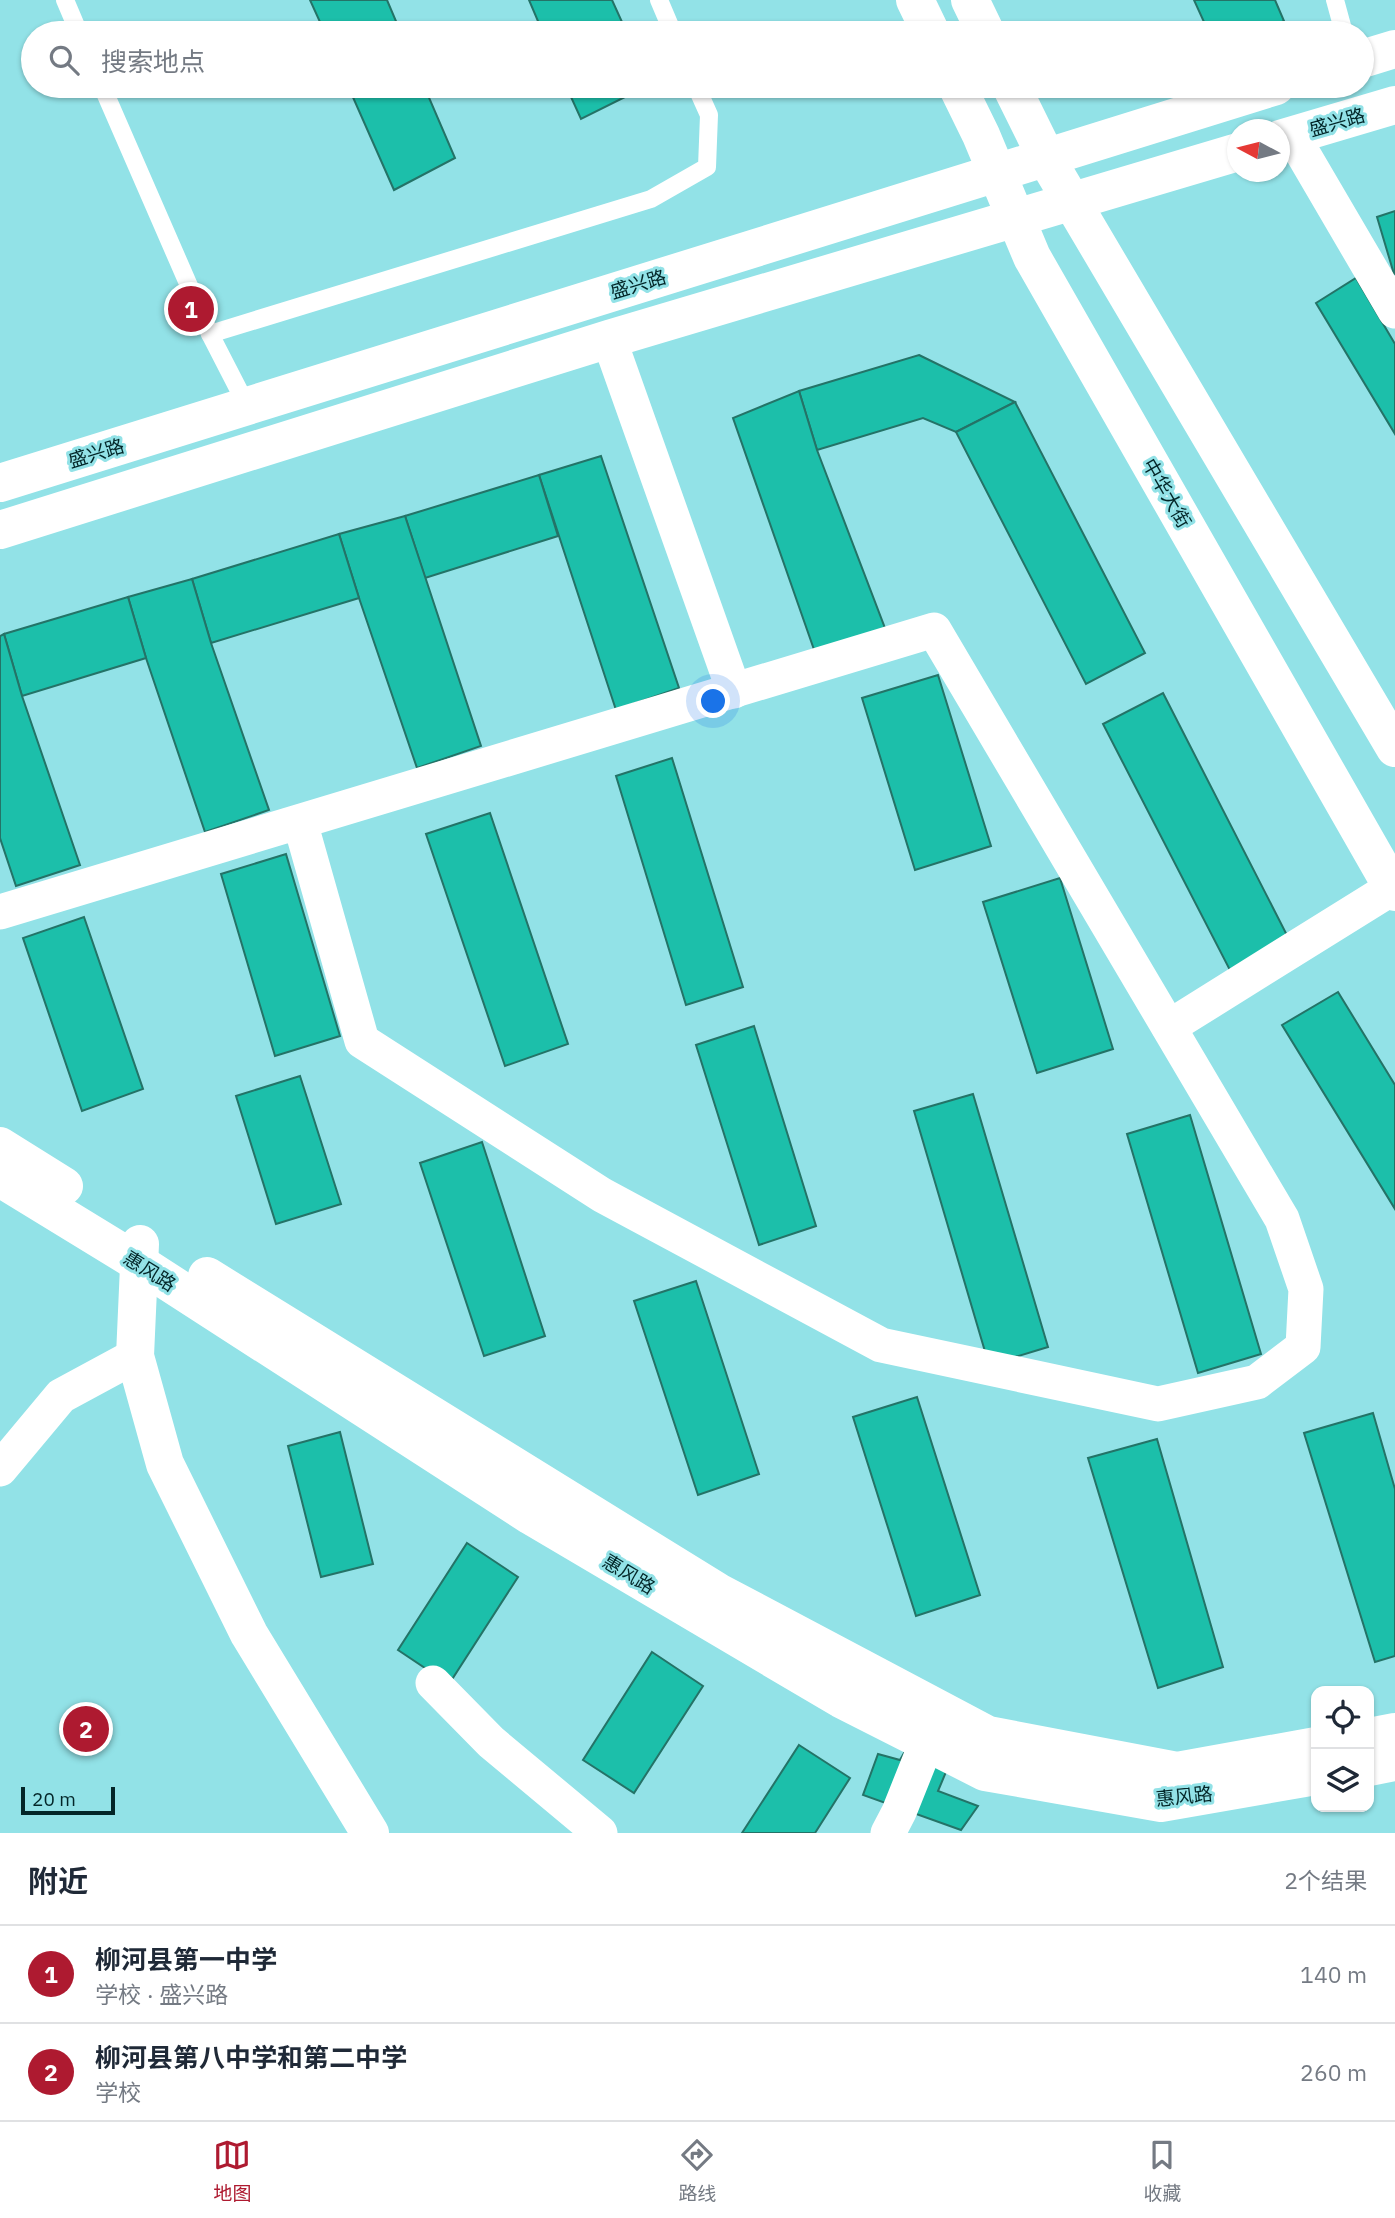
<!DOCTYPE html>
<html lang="zh">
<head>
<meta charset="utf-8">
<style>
	body { margin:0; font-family:"IBM Plex Sans","Noto Sans SC",sans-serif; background:#f6f6f7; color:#1f2937 }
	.controls { position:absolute; right:21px; bottom:21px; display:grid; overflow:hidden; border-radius:14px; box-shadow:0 2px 5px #0004 }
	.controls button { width:63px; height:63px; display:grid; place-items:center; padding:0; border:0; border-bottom:2px solid #e0e1e3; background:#fff; color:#1f2937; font:35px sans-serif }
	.compass { position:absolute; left:1227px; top:119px; width:63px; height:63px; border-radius:50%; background:#fff; box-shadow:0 2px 5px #0004; rotate:277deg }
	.scale { position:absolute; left:21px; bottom:18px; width:94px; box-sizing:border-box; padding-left:7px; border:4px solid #032628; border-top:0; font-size:19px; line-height:24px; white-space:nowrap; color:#032628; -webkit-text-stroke:5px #92e2e7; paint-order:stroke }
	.you { position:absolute; left:714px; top:702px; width:24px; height:24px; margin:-18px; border:5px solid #fff; border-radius:50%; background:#1a73e8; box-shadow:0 0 0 10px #1a73e833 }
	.badge { display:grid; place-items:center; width:46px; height:46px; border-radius:50%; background:#ae1a30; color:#fff; font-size:23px; font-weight:700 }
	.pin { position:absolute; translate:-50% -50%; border:4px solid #fff; box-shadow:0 2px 7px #0006 }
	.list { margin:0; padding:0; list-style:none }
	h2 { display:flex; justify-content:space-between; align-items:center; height:91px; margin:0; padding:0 28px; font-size:30px }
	h2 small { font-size:23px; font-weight:400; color:#747a83 }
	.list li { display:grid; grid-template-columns:46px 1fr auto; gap:21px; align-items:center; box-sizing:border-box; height:98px; padding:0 28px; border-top:2px solid #e0e1e3 }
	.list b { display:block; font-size:26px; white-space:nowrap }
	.list p { margin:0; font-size:23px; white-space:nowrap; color:#747a83 }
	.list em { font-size:23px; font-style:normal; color:#747a83 }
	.icon { flex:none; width:38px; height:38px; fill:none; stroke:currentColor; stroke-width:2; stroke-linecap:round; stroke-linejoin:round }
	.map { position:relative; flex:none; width:1395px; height:1833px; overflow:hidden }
	.search { position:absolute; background:#fff; box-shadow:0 2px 5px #0004; left:21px; right:21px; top:21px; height:77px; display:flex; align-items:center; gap:18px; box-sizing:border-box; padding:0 24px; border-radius:38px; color:#747a83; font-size:26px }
	.sheet { height:287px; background:#fff }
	nav { display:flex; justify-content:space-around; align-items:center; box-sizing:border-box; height:98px; border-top:2px solid #e0e1e3; background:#fff; font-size:19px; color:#747a83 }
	nav a { display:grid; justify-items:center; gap:4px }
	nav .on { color:#ae1a30 }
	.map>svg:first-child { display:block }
	.building { fill:#1cbfaa; stroke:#247367; stroke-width:2 }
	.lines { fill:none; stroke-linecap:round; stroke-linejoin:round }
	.lane { stroke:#fff; stroke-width:18 }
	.street { stroke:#fff; stroke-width:35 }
	.secondary { stroke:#fff; stroke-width:38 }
	.labels { text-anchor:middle; stroke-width:6; stroke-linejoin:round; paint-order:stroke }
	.street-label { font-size:19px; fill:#032628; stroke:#92e2e7 }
</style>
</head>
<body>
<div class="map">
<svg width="1395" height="1833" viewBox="0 0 1395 1833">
	<rect width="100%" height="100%" fill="#92e2e7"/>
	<!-- building -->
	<g class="building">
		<path d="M310,0H387L401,33H325Z"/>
		<path d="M529,0H612L627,33H543Z"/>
		<path d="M1194,0H1275L1284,21L1257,33H1209Z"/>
		<path d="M348,86H424L455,158L394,190Z"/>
		<path d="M566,86H647L581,119Z"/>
		<path d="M1395,211V273L1394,274L1377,217Z"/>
		<path d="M1356,278L1395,344V434L1316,303Z"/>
		<path d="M919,355L1015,402L956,432L923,418L817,450L799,391Z"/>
		<path d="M799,391L817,450L888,636L818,661L733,418Z"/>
		<path d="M1015,402L1145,653L1086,684L956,432Z"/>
		<path d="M601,456L679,688L616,710L539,475Z"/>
		<path d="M539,475L558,536L425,578L405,516Z"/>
		<path d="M405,516L481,746L417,768L359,598L339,534Z"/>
		<path d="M339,534L359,598L211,643L192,579Z"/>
		<path d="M192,579L211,643L269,810L205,832L146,658L128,597Z"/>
		<path d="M128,597L146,658L22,696L4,634Z"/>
		<path d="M4,634L22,696L80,865L16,886L0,838V636Z"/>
		<path d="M938,675L991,846L915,870L862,698Z"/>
		<path d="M1163,693L1292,945L1233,976L1103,724Z"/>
		<path d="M672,758L743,987L686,1005L616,776Z"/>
		<path d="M490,813L568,1044L505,1066L426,834Z"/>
		<path d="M286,854L340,1036L275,1056L221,874Z"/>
		<path d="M1060,878L1113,1049L1037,1073L983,902Z"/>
		<path d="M84,917L143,1089L82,1111L23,938Z"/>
		<path d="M1338,992L1395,1085V1209L1282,1025Z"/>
		<path d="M754,1026L816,1226L759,1245L696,1045Z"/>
		<path d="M300,1076L341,1204L276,1224L236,1096Z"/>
		<path d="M973,1094L1048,1347L989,1365L914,1111Z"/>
		<path d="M1190,1115L1261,1354L1198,1373L1127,1134Z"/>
		<path d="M482,1142L545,1336L484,1356L420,1163Z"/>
		<path d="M696,1281L759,1474L698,1495L634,1301Z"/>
		<path d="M917,1397L980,1595L916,1616L853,1417Z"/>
		<path d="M1373,1413L1395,1489V1656L1375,1662L1304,1433Z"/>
		<path d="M340,1432L373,1564L321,1577L288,1446Z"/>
		<path d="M1157,1439L1223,1667L1158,1688L1088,1458Z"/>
		<path d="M467,1543L518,1577L449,1684L398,1650Z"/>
		<path d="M652,1652L703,1686L634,1793L583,1760Z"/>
		<path d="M799,1745L850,1778L815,1833H742Z"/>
		<path d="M908,1746L951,1760L938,1791L978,1806L961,1830L863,1795L878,1754L900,1760Z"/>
	</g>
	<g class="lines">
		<!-- lane -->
		<g class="lane">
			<path d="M65,0L79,33"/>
			<path d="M659,0L673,33"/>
			<path d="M1335,0L1344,33"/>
			<path d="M102,86L210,334L247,406"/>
			<path d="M210,334L651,199L707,167L709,115L696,86"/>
		</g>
		<!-- street -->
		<g class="street">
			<path d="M1292,135L1395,311"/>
			<path d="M609,339L734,691"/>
			<path d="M0,912L934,630L1282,1219L1306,1289L1303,1347L1257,1382L1158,1404L881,1345L602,1195L362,1041L300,822"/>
			<path d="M1169,1027L1395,886"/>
			<path d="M0,1469L61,1396L135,1356"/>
			<path d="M433,1683L491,1742L600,1833"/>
			<path d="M888,1833L899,1812L927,1742"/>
		</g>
		<!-- secondary -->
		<g class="secondary">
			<path d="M915,0L931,33"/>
			<path d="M970,0L986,33"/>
			<path d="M1362,59L1395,49"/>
			<path d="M957,86L981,135L1032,257L1395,892"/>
			<path d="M1011,86L1049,163L1395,748"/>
			<path d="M1280,139L1395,105"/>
			<path d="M0,483L1276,86"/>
			<path d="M0,530L609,339L1238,152"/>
			<path d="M0,1146L64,1186"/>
			<path d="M0,1178L139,1263L531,1516L841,1699L985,1772L1161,1803L1316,1776"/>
			<path d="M140,1244L135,1356L165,1464L249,1634L370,1833"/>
			<path d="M207,1276L718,1592L988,1735L1177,1771L1316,1746"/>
			<path d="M1369,1737L1395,1732"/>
			<path d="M1369,1767L1395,1762"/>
		</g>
	</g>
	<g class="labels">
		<!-- street labels -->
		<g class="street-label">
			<text transform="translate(1337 122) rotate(-16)" y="7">盛兴路</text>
			<text transform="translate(638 284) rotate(-17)" y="7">盛兴路</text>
			<text transform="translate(96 453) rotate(-17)" y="7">盛兴路</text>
			<text transform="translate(1167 493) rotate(60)" y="7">中华大街</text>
			<text transform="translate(150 1271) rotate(32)" y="7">惠风路</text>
			<text transform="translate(629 1574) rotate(31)" y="7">惠风路</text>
			<text transform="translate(1184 1796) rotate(-6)" y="7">惠风路</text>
		</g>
	</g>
</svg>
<div class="controls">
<button><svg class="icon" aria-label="locate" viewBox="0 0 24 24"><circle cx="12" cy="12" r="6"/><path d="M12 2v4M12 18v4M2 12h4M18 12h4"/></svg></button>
<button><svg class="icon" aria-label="layers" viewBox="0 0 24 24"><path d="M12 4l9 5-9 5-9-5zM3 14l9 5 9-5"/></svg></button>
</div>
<svg class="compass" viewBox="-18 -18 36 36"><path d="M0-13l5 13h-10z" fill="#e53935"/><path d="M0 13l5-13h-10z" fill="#747a83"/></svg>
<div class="scale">20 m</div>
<div class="you"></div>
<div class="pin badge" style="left:191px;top:309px">1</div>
<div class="pin badge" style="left:86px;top:1729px">2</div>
<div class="search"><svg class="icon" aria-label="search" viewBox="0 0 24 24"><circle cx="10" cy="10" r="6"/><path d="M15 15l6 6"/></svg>搜索地点</div>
</div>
<section class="sheet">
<h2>附近<small>2个结果</small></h2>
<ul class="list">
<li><span class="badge">1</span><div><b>柳河县第一中学</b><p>学校 · 盛兴路</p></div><em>140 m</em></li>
<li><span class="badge">2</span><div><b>柳河县第八中学和第二中学</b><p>学校</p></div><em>260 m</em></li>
</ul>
</section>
<nav>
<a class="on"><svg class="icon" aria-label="map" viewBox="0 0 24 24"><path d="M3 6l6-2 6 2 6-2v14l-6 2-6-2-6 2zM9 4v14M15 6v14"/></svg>地图</a>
<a><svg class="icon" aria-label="directions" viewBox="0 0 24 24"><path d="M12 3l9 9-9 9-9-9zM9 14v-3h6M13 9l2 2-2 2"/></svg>路线</a>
<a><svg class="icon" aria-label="saved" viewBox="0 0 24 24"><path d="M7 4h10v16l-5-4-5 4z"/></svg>收藏</a>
</nav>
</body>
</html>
